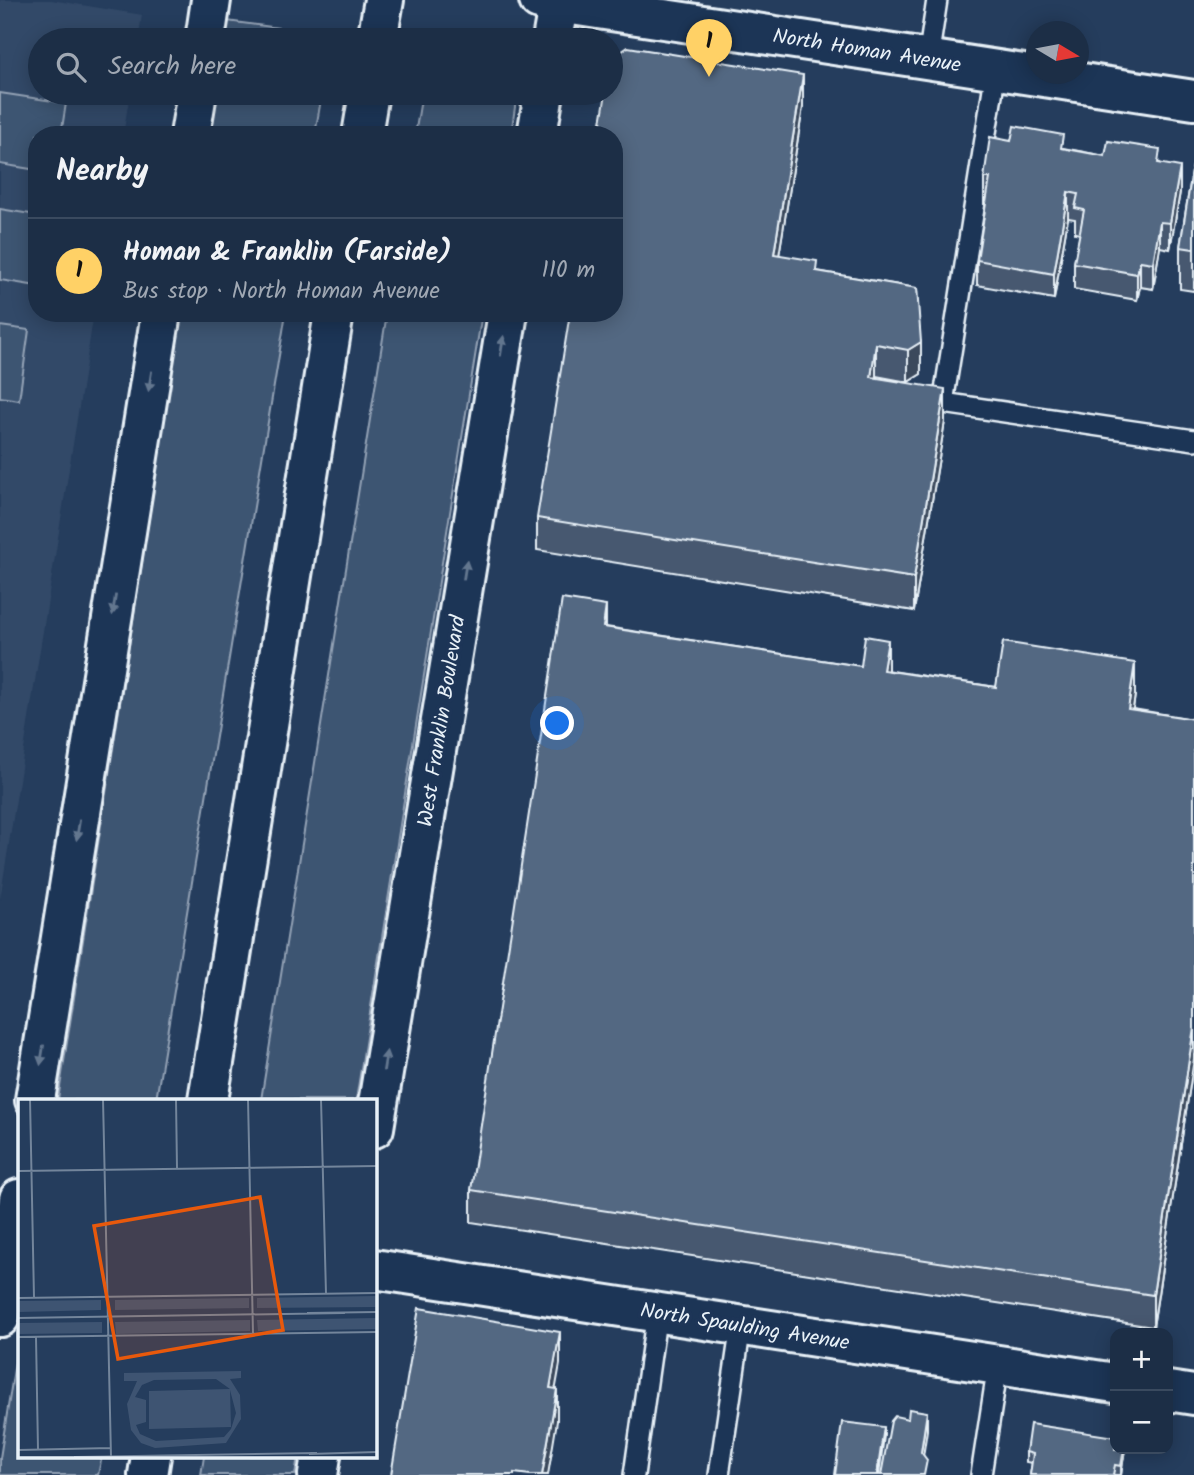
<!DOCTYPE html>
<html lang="en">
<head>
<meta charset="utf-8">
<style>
	body { margin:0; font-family:Kalam,sans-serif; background:#25364d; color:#f1f3f6 }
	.controls { position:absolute; right:21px; bottom:21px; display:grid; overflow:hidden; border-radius:14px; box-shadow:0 4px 18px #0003 }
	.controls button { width:63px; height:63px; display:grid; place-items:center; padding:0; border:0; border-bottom:2px solid #3a4a5f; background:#1c2e46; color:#f1f3f6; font:35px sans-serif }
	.compass { position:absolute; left:1026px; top:21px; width:63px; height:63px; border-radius:50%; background:#1c2e46; box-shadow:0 4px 18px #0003; rotate:100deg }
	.you { position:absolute; left:558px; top:724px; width:24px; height:24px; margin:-18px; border:5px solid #fff; border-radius:50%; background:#1a73e8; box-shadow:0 0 0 10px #1a73e833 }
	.badge { display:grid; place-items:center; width:46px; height:46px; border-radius:50%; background:#ffd166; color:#111; font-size:23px; font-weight:700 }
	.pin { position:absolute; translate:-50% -58px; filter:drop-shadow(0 2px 4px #0008) }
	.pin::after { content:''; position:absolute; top:37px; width:24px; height:21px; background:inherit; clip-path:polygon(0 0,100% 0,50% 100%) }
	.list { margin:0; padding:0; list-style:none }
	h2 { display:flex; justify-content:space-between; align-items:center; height:91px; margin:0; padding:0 28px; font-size:30px }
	h2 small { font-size:23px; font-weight:400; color:#a0a8b3 }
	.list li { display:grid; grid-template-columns:46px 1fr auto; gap:21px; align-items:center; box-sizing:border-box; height:105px; padding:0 28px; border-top:2px solid #3a4a5f }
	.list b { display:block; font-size:26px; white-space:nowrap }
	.list p { margin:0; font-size:23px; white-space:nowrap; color:#a0a8b3 }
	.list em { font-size:23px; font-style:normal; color:#a0a8b3 }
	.icon { flex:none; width:38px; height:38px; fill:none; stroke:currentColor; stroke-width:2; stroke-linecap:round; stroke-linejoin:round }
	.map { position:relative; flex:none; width:1194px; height:1475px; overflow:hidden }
	.search { position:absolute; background:#1c2e46; box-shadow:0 4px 18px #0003; left:28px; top:28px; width:595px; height:77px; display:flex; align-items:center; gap:18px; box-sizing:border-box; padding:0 24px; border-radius:38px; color:#a0a8b3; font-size:26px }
	.panel { position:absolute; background:#1c2e46; box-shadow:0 4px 18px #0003; left:28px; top:126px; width:595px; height:196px; border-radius:28px }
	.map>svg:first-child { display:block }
	.built { fill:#334a68 }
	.green { fill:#3e5472; stroke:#93a2b5; stroke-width:2 }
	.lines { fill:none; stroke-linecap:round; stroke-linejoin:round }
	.service-casing { stroke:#e8f1f8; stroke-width:24 }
	.minor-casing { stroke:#e8f1f8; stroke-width:44 }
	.tertiary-casing { stroke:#e8f1f8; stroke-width:44 }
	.service { stroke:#1d3557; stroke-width:19 }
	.minor { stroke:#1d3557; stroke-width:38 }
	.tertiary { stroke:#1d3557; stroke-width:38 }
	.wall { fill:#475970; stroke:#e8f1f8; stroke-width:2 }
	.shaded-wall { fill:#3a485b; stroke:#e8f1f8; stroke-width:2 }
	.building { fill:#536782; stroke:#e8f1f8; stroke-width:2 }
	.oneway { fill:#64778f }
	.labels { text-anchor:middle; stroke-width:7; stroke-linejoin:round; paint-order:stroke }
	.street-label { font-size:21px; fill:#e8f1f8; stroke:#1d3557 }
	.inset-road { fill:none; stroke:#73859b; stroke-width:2 }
	.view { fill:#e8590c; fill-opacity:0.15; stroke:#e8590c; stroke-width:3.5 }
	.inset-edge { fill:none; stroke:#e8f1f8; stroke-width:3.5 }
</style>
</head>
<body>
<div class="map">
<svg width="1194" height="1475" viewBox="0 0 1194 1475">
	<rect width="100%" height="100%" fill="#253d5d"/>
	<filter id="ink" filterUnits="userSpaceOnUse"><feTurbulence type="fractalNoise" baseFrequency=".0143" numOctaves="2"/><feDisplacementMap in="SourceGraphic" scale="14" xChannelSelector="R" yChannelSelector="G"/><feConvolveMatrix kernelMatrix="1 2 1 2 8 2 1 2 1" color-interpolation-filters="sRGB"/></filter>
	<g filter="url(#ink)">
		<!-- built -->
		<path class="built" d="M0,0H51L142,15L138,40H40V93H130L123,135H37V313H94L0,899Z"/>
		<!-- green -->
		<g class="green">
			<path d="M227,21L331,35L330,40H224Z"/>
			<path d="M0,93L66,103L61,135H37V170L0,164Z"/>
			<path d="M216,93H322L315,135H209Z"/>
			<path d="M422,93H517L511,135H415Z"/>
			<path d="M0,209L37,215V286L0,280Z"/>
			<path d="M181,313H286L156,1100H58Z"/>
			<path d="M387,313H482L356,1100H261Z"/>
			<path d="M0,326L29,330L19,400L0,397Z"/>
			<path d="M19,1337V1456H102L98,1475H0V1458Z"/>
			<path d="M204,1456H298L295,1475H201Z"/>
		</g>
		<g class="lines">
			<!-- service casing -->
			<g class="service-casing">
				<g id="service">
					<path d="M928,59L937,0"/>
					<path d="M996,70L943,403L1194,440"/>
					<path d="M634,1475L657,1312"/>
					<path d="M719,1475L741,1325"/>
					<path d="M981,1475L998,1365"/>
				</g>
			</g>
			<!-- minor casing -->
			<g class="minor-casing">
				<g id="minor">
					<path d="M205,40L211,0"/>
					<path d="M552,40L559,0"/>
					<path d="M190,135L197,93"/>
					<path d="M537,135L544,93"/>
					<path d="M35,1100L161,313"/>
					<path d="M374,1128L508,313"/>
					<path d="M374,1269L1115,1383"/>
					<path d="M0,1317L19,1199"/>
					<path d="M1168,1391L1194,1395"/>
					<path d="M318,1475L321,1456"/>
				</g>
			</g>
			<!-- tertiary casing -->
			<g class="tertiary-casing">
				<g id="tertiary">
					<path d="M539,0L1194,100"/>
					<path d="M377,40L384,0"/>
					<path d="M362,135L369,93"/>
					<path d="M208,1100L334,313"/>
					<path d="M148,1475L151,1456"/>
				</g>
			</g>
			<!-- service -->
			<use href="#service" class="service"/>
			<!-- minor -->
			<use href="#minor" class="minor"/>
			<!-- tertiary -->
			<use href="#tertiary" class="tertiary"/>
		</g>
		<!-- wall -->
		<g class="wall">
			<path d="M803,107L779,255L817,271L917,288L921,374L908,382L876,376V378L945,421L914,611L537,550V518Z"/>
			<path d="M1063,148L1105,156L1160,163L1180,192L1170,249L1160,247L1153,289L1140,287L1137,300L1074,289V263L1080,234L1075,233V219L1068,218L1054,299L977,285V260L986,204H984V178Z"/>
			<path d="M1194,159V291L1180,289V247Z"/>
			<path d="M606,627L996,687L1135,695L1133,709L1194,719V1059L1153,1327L471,1222V1190Z"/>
			<path d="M1125,1449L1121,1475H1030L1032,1463L1026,1462V1452Z"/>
		</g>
		<!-- shaded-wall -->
		<g class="shaded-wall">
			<path d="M803,75V107L774,287V254Z"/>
			<path d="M1180,167V192L1170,249V223Z"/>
			<path d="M1068,192V218L1054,299V274Z"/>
			<path d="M1160,222V247L1153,289V263Z"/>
			<path d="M1140,261V287L1137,300V274Z"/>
			<path d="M921,342V374L908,382V350Z"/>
			<path d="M876,344V376L871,409V377Z"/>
			<path d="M945,389V421L914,611V578Z"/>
			<path d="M606,606V638L603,627Z"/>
			<path d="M888,640V673L883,670Z"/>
			<path d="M1135,663V695L1128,741V709Z"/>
			<path d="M1194,1027V1059L1153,1327V1295Z"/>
			<path d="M560,1332V1364L550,1420V1388Z"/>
			<path d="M557,1389V1421L548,1475H542Z"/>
			<path d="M927,1412V1430L921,1470V1452Z"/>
			<path d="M884,1427V1436L879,1475H877Z"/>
			<path d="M1124,1449H1125L1121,1475V1466Z"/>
		</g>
		<!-- building -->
		<g class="building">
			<path d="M628,47L803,75L774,254L817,261L816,271L917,288L921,342L908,350L876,344L871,377L945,389L914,578L537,518L570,313H614V135H599L606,93H611V65L612,58Z"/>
			<path d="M1014,126L1063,135L1061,148L1105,156L1108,141L1160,149L1158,163L1180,167L1170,223L1160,222L1153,263L1140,261L1137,274L1074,263L1084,210L1075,208L1078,194L1068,192L1054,274L977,260L990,178H984L990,137L1011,141Z"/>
			<path d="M1194,159V249L1180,247Z"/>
			<path d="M562,599L606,606L603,627L861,666L865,636L888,640L883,670L996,687L1003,642L1135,663L1128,709L1194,719V1027L1153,1295L471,1190Z"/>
			<path d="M419,1308L560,1332L550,1388L557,1389L542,1475H530L514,1473V1475H391Z"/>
			<path d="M909,1409L927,1412L921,1452L927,1460L924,1475H881L891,1421L895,1416L908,1419Z"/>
			<path d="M842,1422L884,1427L877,1475H835Z"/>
			<path d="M1030,1424L1115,1437V1449H1124L1121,1466L1115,1465L1113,1475H1030L1033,1454L1026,1452Z"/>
		</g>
		<!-- one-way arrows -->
		<defs><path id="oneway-solid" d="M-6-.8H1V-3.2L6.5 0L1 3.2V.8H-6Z" transform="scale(1.75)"/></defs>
		<g class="oneway">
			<use href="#oneway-solid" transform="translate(502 346) rotate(-81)"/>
			<use href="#oneway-solid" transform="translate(150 381) rotate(99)"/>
			<use href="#oneway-solid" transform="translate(465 570) rotate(-81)"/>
			<use href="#oneway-solid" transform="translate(114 605) rotate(99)"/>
			<use href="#oneway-solid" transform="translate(78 830) rotate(99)"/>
			<use href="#oneway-solid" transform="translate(42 1055) rotate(99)"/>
			<use href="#oneway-solid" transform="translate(385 1061) rotate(-81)"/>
		</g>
	</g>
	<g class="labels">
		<!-- street labels -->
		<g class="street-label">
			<text transform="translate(867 50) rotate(9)" y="7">North Homan Avenue</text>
			<text transform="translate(441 721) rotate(-81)" y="7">West Franklin Boulevard</text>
			<text transform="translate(745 1326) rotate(9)" y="7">North Spaulding Avenue</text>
		</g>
	</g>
	<!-- overview -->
	<g transform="translate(18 1099)">
		<rect width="359" height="359" fill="#253d5d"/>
		<path d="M359,197V208L239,209V199ZM231,199V209L97,211V201ZM83,201V211L0,213V202ZM359,219V230L240,232L239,221ZM232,221V232L98,235L97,223ZM84,223V234L0,235V224ZM223,272V279L212,280L222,296L223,320L208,344L137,349L123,344L113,331L109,305L119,282H106V274ZM198,280L212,290L131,292V330L213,328L212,291L218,314L213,330L206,338L138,342L122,335L118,326L128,323V301L117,298L124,286L136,281Z" fill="#3e5472" fill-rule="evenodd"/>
		<path class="inset-road" d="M12,0L16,199M85,0L93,358M158,0L159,70M230,0L235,235M303,0L308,195M0,72L359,67M0,199L359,194M289,214L359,213M0,219L327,214M0,238L359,233M18,238L20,351M0,351L93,349M291,355L359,353M56,358L299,354"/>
		<path class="view" d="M242,98L265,231L100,260L76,127Z"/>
		<rect width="359" height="359" class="inset-edge"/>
	</g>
</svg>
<div class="controls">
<button>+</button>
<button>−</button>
</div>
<svg class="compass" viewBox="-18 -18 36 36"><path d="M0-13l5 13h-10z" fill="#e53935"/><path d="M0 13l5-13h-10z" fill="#a0a8b3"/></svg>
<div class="you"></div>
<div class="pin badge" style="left:709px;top:77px">1</div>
<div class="search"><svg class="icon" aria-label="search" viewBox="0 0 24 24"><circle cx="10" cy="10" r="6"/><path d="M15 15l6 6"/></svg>Search here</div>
<section class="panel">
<h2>Nearby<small></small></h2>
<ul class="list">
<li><span class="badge">1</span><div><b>Homan &amp; Franklin (Farside)</b><p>Bus stop · North Homan Avenue</p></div><em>110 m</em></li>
</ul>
</section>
</div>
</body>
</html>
